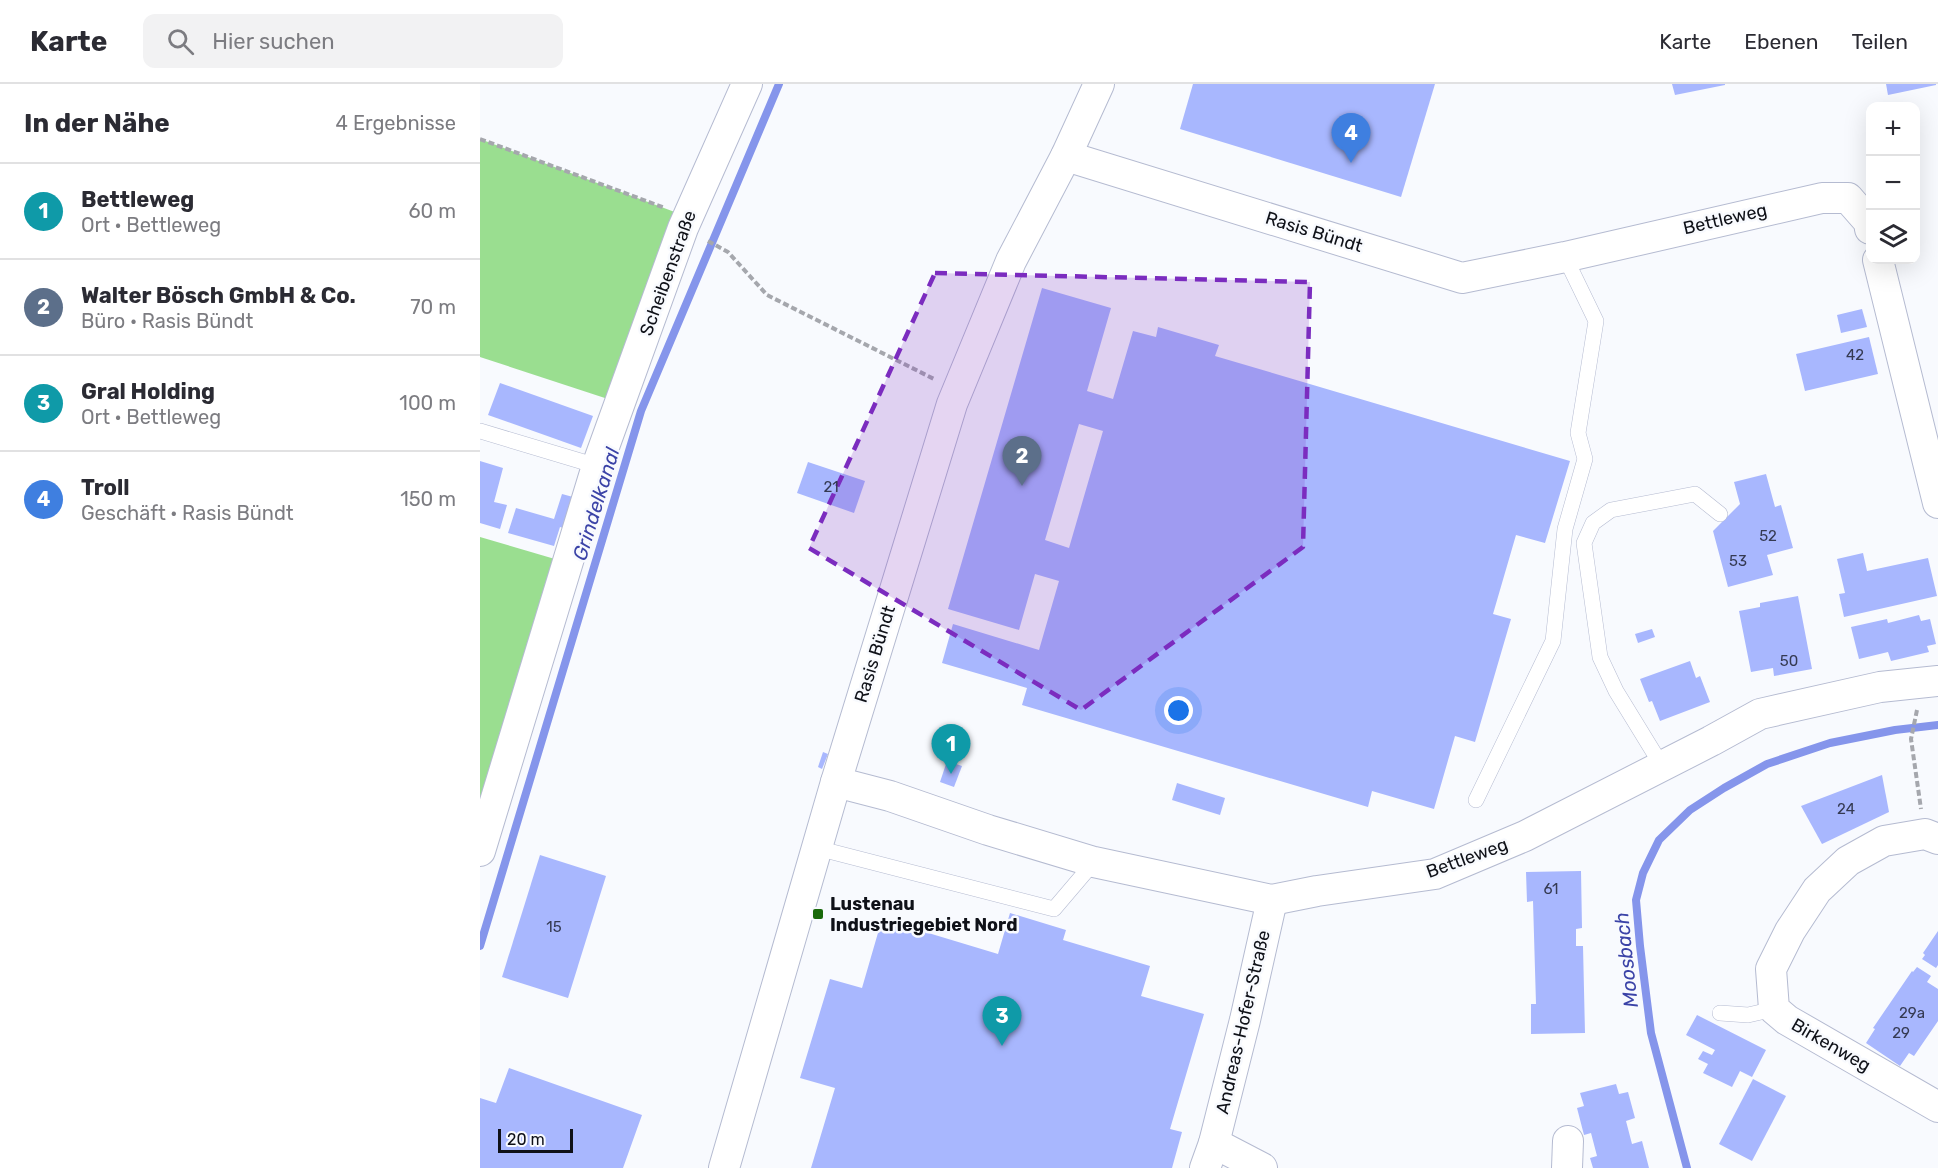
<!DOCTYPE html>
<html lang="de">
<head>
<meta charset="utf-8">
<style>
	body { margin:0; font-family:Rubik,sans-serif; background:#f2f2f3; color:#2b2b33 }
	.controls { position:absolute; right:18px; top:18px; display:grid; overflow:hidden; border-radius:12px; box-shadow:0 6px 24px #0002 }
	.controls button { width:54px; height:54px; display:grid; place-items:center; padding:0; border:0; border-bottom:2px solid #e1e1e2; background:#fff; color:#2b2b33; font:30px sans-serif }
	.scale { position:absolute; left:18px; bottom:15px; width:75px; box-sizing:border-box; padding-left:6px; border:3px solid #0f1118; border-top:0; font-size:16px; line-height:21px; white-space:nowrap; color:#0f1118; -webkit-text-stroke:4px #f8fafe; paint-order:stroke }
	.you { position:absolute; left:699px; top:627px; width:21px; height:21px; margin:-15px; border:4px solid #fff; border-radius:50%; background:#1a73e8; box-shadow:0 0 0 9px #1a73e833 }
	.badge { display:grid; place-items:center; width:39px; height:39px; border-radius:50%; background:#19690a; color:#fff; font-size:20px; font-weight:700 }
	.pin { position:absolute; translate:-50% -50px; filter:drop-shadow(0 2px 3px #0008) }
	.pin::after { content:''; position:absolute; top:32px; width:21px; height:18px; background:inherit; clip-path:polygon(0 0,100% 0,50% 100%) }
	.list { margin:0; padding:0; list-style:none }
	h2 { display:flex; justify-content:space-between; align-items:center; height:78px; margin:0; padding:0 24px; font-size:26px }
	h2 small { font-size:20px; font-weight:400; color:#7c7c81 }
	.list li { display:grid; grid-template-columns:39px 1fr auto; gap:18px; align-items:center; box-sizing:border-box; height:96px; padding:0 24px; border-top:2px solid #e1e1e2 }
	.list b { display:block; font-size:22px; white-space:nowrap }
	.list p { margin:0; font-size:20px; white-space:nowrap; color:#7c7c81 }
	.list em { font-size:20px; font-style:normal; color:#7c7c81 }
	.icon { flex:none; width:33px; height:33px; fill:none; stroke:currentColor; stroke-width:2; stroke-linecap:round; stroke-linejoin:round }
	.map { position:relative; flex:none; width:1458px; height:1084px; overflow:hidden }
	header { display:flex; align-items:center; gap:36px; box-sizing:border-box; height:84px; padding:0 30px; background:#fff; border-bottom:2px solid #e1e1e2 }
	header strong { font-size:28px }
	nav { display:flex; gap:33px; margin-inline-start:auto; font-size:21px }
	.search { width:420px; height:54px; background:#f2f2f3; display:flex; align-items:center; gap:15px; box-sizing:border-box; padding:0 21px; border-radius:12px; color:#7c7c81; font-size:22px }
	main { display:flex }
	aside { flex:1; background:#fff }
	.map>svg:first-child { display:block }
	.green { fill:#9ade90 }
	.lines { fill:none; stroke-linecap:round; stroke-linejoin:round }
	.stream { stroke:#8595eb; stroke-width:8 }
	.building { fill:#a8b7fe; fill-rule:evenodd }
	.service-casing { stroke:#b5bbd1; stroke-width:16 }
	.minor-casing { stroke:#b5bbd1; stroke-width:32 }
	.path { stroke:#a5a7ad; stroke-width:4; stroke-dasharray:6 3; stroke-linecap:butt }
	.service { stroke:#fff; stroke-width:15 }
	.minor { stroke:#fff; stroke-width:30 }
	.marked { fill:#7b2cbf; fill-opacity:0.2; stroke:#7b2cbf; stroke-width:4.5; stroke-dasharray:12 8; stroke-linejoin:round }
	.poi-dot { fill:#19690a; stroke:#f8fafe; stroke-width:2 }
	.labels { text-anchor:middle; stroke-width:5; stroke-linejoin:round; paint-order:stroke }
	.number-label { font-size:15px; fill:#353a52 }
	.street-label { font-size:18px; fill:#0f1118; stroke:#f8fafe }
	.poi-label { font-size:18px; font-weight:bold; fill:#0f1118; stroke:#f8fafe; text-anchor:start }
	.water-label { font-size:20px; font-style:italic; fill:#3b43a7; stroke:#f8fafe }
</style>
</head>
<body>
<header>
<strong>Karte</strong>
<div class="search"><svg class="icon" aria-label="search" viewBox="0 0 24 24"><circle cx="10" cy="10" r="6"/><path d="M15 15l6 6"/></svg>Hier suchen</div>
<nav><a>Karte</a><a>Ebenen</a><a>Teilen</a></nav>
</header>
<main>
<aside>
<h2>In der Nähe<small>4 Ergebnisse</small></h2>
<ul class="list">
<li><span class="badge" style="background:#0f9aa8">1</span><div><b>Bettleweg</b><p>Ort · Bettleweg</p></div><em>60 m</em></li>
<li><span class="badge" style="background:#5c6f8a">2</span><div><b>Walter Bösch GmbH &amp; Co.</b><p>Büro · Rasis Bündt</p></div><em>70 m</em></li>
<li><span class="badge" style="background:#0f9aa8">3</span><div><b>Gral Holding</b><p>Ort · Bettleweg</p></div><em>100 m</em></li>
<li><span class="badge" style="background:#3f7fe0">4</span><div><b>Troll</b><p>Geschäft · Rasis Bündt</p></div><em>150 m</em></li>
</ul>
</aside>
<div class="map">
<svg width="1458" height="1084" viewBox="0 0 1458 1084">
	<rect width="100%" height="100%" fill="#f8fafe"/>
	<!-- green -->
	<g class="green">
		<path d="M0,55L208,133L134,317L0,273Z"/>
		<path d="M0,453L85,478L0,767Z"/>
	</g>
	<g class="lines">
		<!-- stream -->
		<g class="stream">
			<path d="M0,862L161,327L299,0"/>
			<path d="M1207,1084L1171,949L1160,862L1156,816L1163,789L1179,756L1210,726L1244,704L1287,680L1350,659L1415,646L1458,641"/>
		</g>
	</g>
	<!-- building -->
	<g class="building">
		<path d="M713,0H955L921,113L700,45Z"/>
		<path d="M1192,0H1245V1L1195,11Z"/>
		<path d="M1406,0H1456V1L1408,11Z"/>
		<path d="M562,204L631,224L607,307L633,315L653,247L676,253L678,243L739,261L735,272L1090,377L1065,459L1036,451L1013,530L1031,535L995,658L975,652L954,725L892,707L888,723L542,621L547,604L462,579L473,540L559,566L579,497L555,490L539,546L468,525ZM599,340L623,347L589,464L565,456Z"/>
		<path d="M1382,225L1387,243L1361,249L1357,231Z"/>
		<path d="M1389,253L1398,290L1325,307L1316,270Z"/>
		<path d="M20,299L113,332L101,364L8,331Z"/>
		<path d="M0,377L23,384L14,418L27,421L20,445L0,439Z"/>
		<path d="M328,378L385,397L374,429L317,409Z"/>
		<path d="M1286,390L1295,423L1301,421L1313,464L1287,471L1293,491L1248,503L1233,447L1260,420L1254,398Z"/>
		<path d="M82,410L93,413L83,444L80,443L74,462L28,449L36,424L74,435Z"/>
		<path d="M1383,469L1387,487L1448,474L1457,512L1364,533L1359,510L1365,509L1357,475Z"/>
		<path d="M1318,512L1332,585L1294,592L1293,584L1271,588L1259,527L1280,523V519Z"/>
		<path d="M1439,531L1441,537L1450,535L1456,560L1447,562L1449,568L1411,577L1408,568L1379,575L1371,543L1407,535L1408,539Z"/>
		<path d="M1172,545L1175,553L1158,559L1155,550Z"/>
		<path d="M1210,577L1216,594L1220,592L1230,618L1180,637L1172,617L1169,618L1160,595Z"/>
		<path d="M343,668L348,670L342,685L338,683Z"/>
		<path d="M467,677L482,682L474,703L460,698Z"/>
		<path d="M1402,691L1409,728L1342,760L1321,722Z"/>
		<path d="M697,699L745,714L740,731L692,716Z"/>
		<path d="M60,771L126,792L88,914L22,893Z"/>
		<path d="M1101,787L1102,844L1096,845V862H1103L1105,949L1051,950V920H1056L1053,817L1047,818L1046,788Z"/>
		<path d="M530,829L586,846L583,856L670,882L661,912L724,930L690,1045L702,1048L692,1084H331L355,1004L320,994L350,895L382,904L402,835L518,870Z"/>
		<path d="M1458,847V881L1456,884L1442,875L1445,871L1443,869Z"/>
		<path d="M1437,883L1451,892L1447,898L1458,905V937L1434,972L1429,969L1420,982L1386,959L1395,945L1393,944L1432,887L1433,888Z"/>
		<path d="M1217,931L1286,966L1272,993L1260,987L1252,1003L1223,989L1228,980L1218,975L1223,967L1232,971L1235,966L1206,951Z"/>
		<path d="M29,984L162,1031L143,1084H0V1014L16,1019Z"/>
		<path d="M1273,995L1306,1012L1272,1077L1239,1060Z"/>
		<path d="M1136,1000L1139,1010L1148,1008L1155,1034L1146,1037L1152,1060L1162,1057L1169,1084H1113L1110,1074L1117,1072L1111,1049L1104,1051L1097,1024L1104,1022L1100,1009Z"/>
	</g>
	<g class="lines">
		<!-- service casing -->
		<g class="service-casing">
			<g id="service">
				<path d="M0,347L117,382"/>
				<path d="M1182,682L1136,607L1120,573L1104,459L1113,439L1131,426L1215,410L1240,430"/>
				<path d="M996,716L1073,557L1085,445L1105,375L1098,349L1116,237L1085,173"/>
				<path d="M337,764L574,825L614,778"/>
				<path d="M1240,929L1268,931L1294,925"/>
			</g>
		</g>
		<!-- minor casing -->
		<g class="minor-casing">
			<g id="minor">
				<path d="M586,72L982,194L1085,173L1342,114H1368L1389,138L1390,145"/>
				<path d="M1398,176L1458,419"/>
				<path d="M356,698L410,712L508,746L614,778L792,816L837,807L955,790L1045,752L1231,657L1280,630L1400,603L1458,597"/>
				<path d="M1458,755L1445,750L1404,757L1368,777L1337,806L1310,847L1291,885L1294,925L1307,936L1458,1023"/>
				<path d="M0,767L117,382L203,144L267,0"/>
				<path d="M734,1059L782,1084"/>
				<path d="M244,1084L356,698L472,320L531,177L586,72L619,0"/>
				<path d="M725,1084L734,1059L765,936L792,816"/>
				<path d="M1087,1084L1088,1057"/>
			</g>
		</g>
		<!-- path -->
		<g class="path">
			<path d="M0,55L185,124"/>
			<path d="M228,157L248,168L287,211L454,295"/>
			<path d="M1437,626L1431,655L1441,725"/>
		</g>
		<!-- service -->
		<use href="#service" class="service"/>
		<!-- minor -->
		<use href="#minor" class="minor"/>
	</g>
	<!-- marked area -->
	<path class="marked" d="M455,189L830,198L823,463L601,626L329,464Z"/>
	<!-- markers -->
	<rect class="poi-dot" x="332" y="824" width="12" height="12" rx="3"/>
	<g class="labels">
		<!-- number labels -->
		<g class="number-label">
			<text x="1375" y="276">42</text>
			<text x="351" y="408">21</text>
			<text x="1288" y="457">52</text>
			<text x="1258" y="482">53</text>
			<text x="1309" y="582">50</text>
			<text x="1366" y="730">24</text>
			<text x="1071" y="810">61</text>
			<text x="74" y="848">15</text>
			<text x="1432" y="934">29a</text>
			<text x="1421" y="954">29</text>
		</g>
		<!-- street labels -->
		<g class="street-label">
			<text transform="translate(1245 135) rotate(-13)" y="6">Bettleweg</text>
			<text transform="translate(834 148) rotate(17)" y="6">Rasis Bündt</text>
			<text transform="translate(188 189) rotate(-70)" y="6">Scheibenstraße</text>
			<text transform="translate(395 570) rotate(-73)" y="6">Rasis Bündt</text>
			<text transform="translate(987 774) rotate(-20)" y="6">Bettleweg</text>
			<text transform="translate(763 938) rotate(-77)" y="6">Andreas-Hofer-Straße</text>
			<text transform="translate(1351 961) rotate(30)" y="6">Birkenweg</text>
		</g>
		<!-- poi labels -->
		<g class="poi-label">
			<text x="350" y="826">Lustenau<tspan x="350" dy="21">Industriegebiet Nord</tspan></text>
		</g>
		<!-- water labels -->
		<g class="water-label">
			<text transform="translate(116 420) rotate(-73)" y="7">Grindelkanal</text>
			<text transform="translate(1146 876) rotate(-96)" y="7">Moosbach</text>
		</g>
	</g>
</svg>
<div class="controls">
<button>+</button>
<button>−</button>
<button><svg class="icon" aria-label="layers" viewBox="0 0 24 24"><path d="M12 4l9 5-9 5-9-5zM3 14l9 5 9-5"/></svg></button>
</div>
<div class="scale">20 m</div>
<div class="you"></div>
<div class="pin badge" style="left:471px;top:690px;background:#0f9aa8">1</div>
<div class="pin badge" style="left:542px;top:402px;background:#5c6f8a">2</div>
<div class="pin badge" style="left:522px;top:962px;background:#0f9aa8">3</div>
<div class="pin badge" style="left:871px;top:79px;background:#3f7fe0">4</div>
</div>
</main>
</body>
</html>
